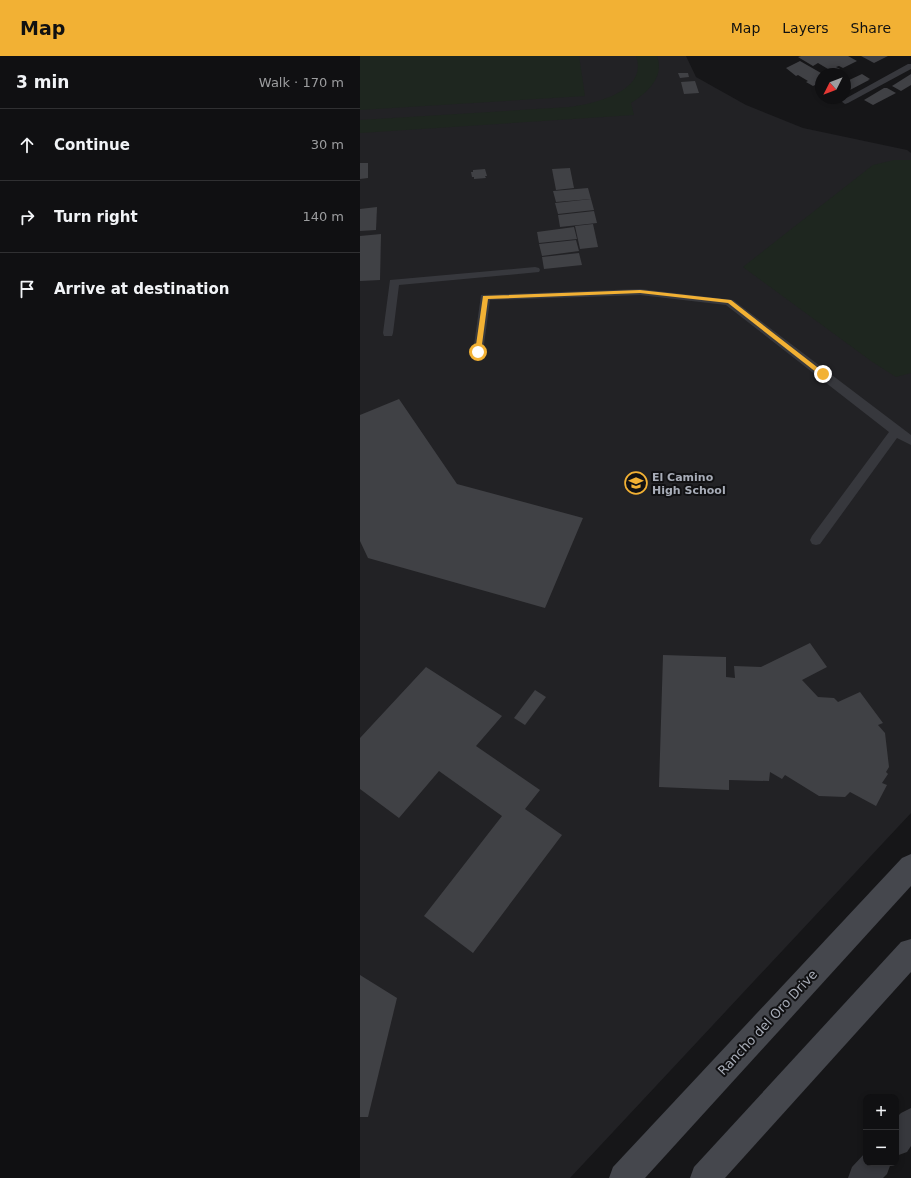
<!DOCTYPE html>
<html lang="en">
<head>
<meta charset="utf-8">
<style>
	body { margin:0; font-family:"DejaVu Sans",sans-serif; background:#19191b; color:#f1f3f6 }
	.controls { position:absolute; right:12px; bottom:12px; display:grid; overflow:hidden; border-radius:8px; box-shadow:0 2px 6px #0003 }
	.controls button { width:36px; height:36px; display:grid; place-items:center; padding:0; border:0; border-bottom:1px solid #303032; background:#101012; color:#f1f3f6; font:20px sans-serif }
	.compass { position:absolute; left:455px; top:12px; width:36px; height:36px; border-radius:50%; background:#101012; box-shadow:0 2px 6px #0003; rotate:228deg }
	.stop { position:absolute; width:12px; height:12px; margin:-9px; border:3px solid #f2b134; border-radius:50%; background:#fff }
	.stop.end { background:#f2b134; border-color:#fff; box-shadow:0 1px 4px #0008 }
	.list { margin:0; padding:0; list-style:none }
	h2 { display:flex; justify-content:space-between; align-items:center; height:52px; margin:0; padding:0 16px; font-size:17px }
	h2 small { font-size:13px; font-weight:400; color:#9c9d9f }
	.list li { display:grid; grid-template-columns:26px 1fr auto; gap:12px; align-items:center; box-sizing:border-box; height:72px; padding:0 16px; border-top:1px solid #303032 }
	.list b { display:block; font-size:15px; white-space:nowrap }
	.list em { font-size:13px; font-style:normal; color:#9c9d9f }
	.icon { flex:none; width:22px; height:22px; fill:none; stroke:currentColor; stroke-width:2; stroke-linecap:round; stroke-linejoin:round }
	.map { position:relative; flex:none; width:551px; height:1122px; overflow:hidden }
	header { display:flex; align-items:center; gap:24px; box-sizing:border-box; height:56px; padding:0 20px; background:#f2b134; color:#111 }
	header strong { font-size:19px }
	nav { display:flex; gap:22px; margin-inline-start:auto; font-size:14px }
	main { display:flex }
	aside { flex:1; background:#101012 }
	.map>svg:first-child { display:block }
	.built { fill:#222225 }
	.green { fill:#1e261f }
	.building { fill:#404145 }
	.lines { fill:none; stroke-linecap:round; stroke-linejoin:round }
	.lane { fill:#37383d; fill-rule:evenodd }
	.street { fill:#37383d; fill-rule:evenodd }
	.secondary { fill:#45474d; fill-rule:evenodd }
	.route { fill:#f2b134 }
	.labels { text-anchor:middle; stroke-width:4; stroke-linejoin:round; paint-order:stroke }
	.poi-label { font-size:11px; font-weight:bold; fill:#a8adb8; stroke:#111113; text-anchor:start }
	.near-street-label { font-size:13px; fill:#a8adb8; stroke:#111113 }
</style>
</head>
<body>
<header>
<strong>Map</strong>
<nav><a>Map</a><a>Layers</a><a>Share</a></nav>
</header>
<main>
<aside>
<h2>3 min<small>Walk · 170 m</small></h2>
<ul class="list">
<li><svg class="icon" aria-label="ahead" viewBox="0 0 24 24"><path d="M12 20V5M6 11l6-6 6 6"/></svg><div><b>Continue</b></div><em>30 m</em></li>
<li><svg class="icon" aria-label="right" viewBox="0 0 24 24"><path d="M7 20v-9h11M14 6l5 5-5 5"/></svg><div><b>Turn right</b></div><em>140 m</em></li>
<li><svg class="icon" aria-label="arrive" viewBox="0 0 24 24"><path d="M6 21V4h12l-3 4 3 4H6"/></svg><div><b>Arrive at destination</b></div></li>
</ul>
</aside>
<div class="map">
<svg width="551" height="1122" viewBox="0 0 551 1122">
	<rect width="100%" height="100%" fill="#161618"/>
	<!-- built -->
	<path class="built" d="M0,0H326L336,21L386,49L443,72L547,94L551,97V757L210,1122H0Z"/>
	<!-- green -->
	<g class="green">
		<path d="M0,0H219L225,40L0,54Z"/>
		<path d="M276,0H297C305,21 287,37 271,47L274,59L0,77V64L209,51C233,48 289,36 276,0Z"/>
		<path d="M534,104H551V317L536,321L511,305L383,211L513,109Z"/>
	</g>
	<!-- building -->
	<g class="building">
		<path d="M441,0H488L497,5L483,12L479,10L476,11L480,13L473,16L458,7L453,10L438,1Z"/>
		<path d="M501,0H528L514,7Z"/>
		<path d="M440,5L461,17V32L455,29L453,30L446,26L448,25L438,19L436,20L426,12Z"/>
		<path d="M318,17H328L329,21L320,22Z"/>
		<path d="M502,18L510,23L508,24H509L490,34H485V26Z"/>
		<path d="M551,18V29L541,35L532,30Z"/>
		<path d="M335,25L339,37L324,38L321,26Z"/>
		<path d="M524,32H527L536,37L513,49L504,44Z"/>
		<path d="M0,107H8V122L0,123Z"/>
		<path d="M210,112L214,132L196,134L192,113Z"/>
		<path d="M125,113L127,120H125L126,122L114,123V121H112L111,116H113V114Z"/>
		<path d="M228,132L231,143L196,146L193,135Z"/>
		<path d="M231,143L234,154L198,158L195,147Z"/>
		<path d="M17,151L16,174L0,175V153Z"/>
		<path d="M234,155L237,167L200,171L198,159Z"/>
		<path d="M233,168L238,191L220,193L215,170Z"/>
		<path d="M214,171L217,183L179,187L177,176Z"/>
		<path d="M21,178L20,224L0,225V180Z"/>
		<path d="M216,184L219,195L182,200L179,188Z"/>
		<path d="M219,197L222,209L184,213L182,201Z"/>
		<path d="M39,343L97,428L223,462L185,552L8,502L0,485V359Z"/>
		<path d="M450,587L467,611L442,624L458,641L474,642L478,646L500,636L523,667L518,669L525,677L529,711L526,716L528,718L522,727L527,729L516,750L490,736L485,741L459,740L425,719L422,723L410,716L409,725L369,724V734L299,731L303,599L366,601V621L375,622L374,610L401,611Z"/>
		<path d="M66,611L142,660L116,690L180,734L165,753L202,779L113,897L64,860L142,760L79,715L39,762L0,733V682Z"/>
		<path d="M175,634L186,641L165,669L154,662Z"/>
		<path d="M0,919L37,942L8,1061H0Z"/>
	</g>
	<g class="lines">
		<!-- lane -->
		<g class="lane">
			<path d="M548,8H551V13L488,47L485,48L481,45Z"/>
			<path d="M175,211L179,212L180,214L179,216L39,229L33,277L32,280H24L23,277L30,224Z"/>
			<path d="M280,233L373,244L551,379V389L537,382L460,488L456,489L452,488L450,484L452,480L529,376L366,249L280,239L130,244L123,296L122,299H114L113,296L121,239Z"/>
		</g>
		<!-- street -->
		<g class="street">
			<path d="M551,1052V1090L547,1096L536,1100V1062L541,1057Z"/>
			<path d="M506,1096V1107H531L527,1118L523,1122H488L492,1111Z"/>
		</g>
		<!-- secondary -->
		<g class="secondary">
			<path d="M551,798V830L285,1122H249L253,1111L542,802Z"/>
			<path d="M551,883V916L365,1122H330L334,1111L541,886Z"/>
		</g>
	</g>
	<!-- route -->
	<path class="route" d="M280,234L371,244L466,318L461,320L368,247L280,237L128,243L121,296L118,298L115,296L123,240Z"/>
	<!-- icons -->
	<defs>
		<g id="school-ring" transform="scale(1.15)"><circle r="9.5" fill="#111113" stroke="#f2b134" stroke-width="1.5"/><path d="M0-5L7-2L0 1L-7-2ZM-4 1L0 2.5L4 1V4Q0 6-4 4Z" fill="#f2b134"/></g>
	</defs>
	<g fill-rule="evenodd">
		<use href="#school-ring" x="276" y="427"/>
	</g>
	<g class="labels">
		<!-- poi labels -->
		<g class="poi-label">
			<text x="292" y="425">El Camino<tspan x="292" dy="13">High School</tspan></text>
		</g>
		<!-- near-street labels -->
		<g class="near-street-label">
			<text transform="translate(407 966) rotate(-47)" y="5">Rancho del Oro Drive</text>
		</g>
	</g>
</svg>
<div class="controls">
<button>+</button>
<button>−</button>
</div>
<svg class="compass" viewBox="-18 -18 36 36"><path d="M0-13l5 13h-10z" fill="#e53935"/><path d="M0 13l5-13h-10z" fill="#9c9d9f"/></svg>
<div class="stop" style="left:118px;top:296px"></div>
<div class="stop end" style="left:463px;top:318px"></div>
</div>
</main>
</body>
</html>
